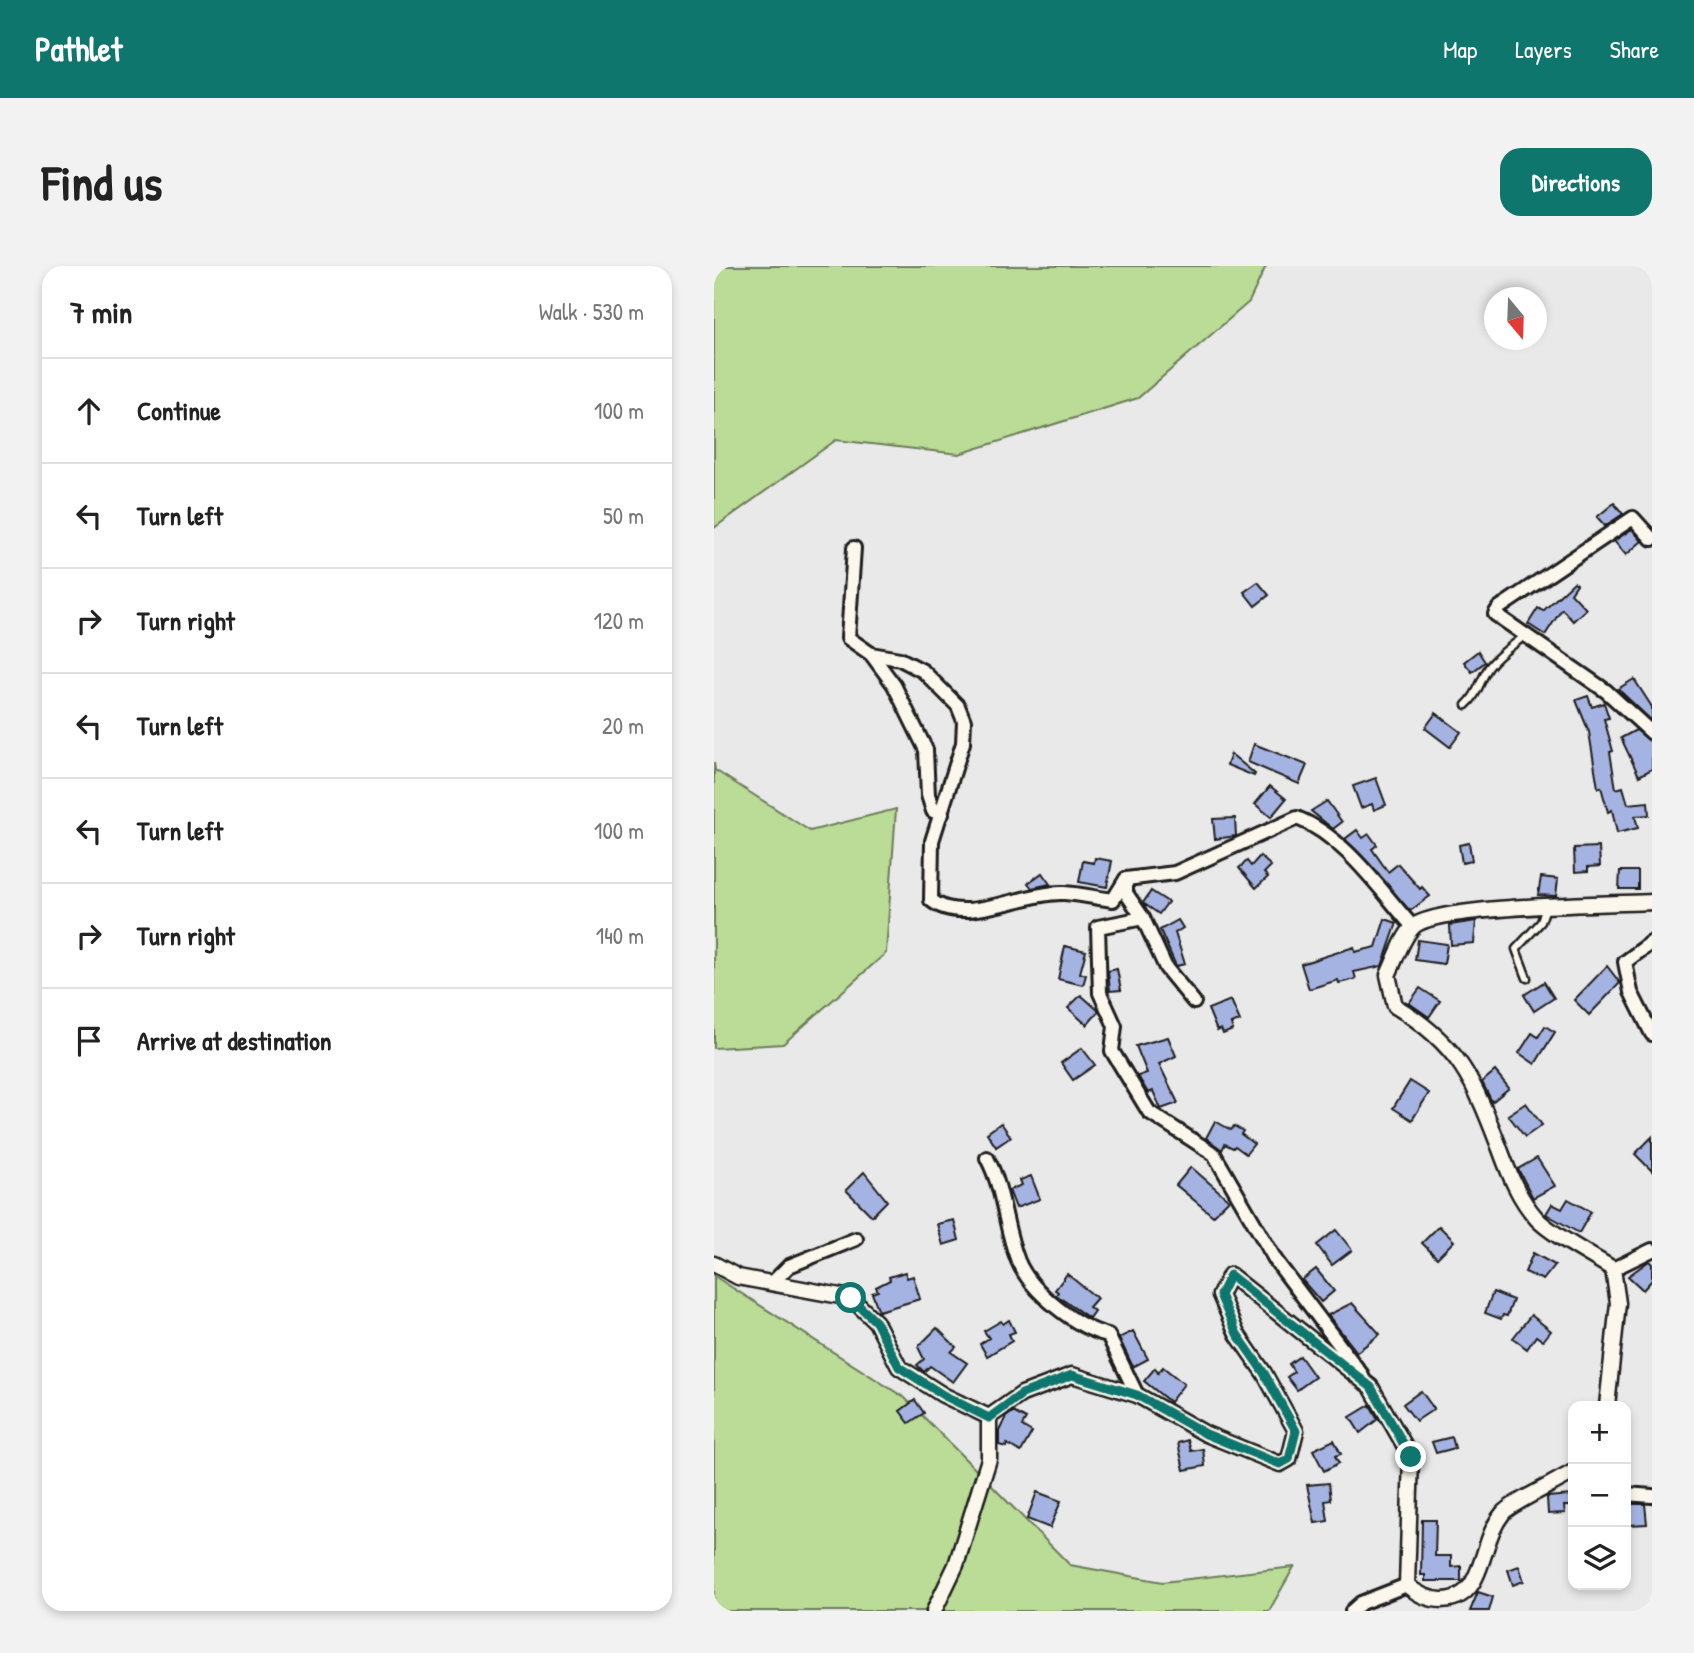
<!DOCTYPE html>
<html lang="en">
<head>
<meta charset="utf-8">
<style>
	body { margin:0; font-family:"Patrick Hand",sans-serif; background:#f2f2f2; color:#222 }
	.controls { position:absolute; right:21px; bottom:21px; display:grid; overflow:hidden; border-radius:14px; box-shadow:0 4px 10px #0003 }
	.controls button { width:63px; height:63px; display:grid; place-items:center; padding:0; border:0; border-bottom:2px solid #e0e0e0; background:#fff; color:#222; font:35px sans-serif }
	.compass { position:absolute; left:770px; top:21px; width:63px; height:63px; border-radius:50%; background:#fff; box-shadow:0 4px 10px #0003; rotate:161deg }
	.stop { position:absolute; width:21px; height:21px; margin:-16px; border:5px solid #0f766e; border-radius:50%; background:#fff }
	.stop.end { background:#0f766e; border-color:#fff; box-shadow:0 2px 7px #0008 }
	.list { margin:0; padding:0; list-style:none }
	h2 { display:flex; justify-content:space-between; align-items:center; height:91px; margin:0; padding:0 28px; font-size:30px }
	h2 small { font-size:23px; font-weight:400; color:#767676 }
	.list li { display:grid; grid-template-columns:46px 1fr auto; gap:21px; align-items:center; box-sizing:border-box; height:105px; padding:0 28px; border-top:2px solid #e0e0e0 }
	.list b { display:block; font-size:26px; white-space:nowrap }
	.list em { font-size:23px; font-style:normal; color:#767676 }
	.icon { flex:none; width:38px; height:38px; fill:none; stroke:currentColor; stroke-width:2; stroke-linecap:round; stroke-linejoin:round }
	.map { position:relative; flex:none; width:938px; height:1345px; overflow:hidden; border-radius:21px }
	header { display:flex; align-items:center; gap:42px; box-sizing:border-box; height:98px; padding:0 35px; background:#0f766e; color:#fff }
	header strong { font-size:33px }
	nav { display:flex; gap:38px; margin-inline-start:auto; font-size:24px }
	.intro { display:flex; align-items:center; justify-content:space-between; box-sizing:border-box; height:168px; padding:0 42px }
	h1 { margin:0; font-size:49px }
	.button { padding:18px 32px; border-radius:21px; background:#0f766e; color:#fff; font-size:24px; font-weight:700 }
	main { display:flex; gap:42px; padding:0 42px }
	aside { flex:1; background:#fff; border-radius:21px; box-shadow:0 4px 10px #0003 }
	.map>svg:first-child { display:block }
	.green { fill:#badc96; stroke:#6b7c59; stroke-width:2 }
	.building { fill:#a5b3e3; stroke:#1c1c1c; stroke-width:2 }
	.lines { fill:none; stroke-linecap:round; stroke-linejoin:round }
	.service-casing { stroke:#1c1c1c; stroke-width:11 }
	.minor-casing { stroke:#1c1c1c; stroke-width:18 }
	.tertiary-casing { stroke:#1c1c1c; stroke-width:19 }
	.service { stroke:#fbf7ec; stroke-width:6 }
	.minor { stroke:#fbf7ec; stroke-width:12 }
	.tertiary { stroke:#fbf7ec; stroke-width:14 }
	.route { stroke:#0f766e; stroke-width:9 }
</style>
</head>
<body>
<header>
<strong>Pathlet</strong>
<nav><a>Map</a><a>Layers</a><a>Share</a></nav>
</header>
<div class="intro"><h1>Find us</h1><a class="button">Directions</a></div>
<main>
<aside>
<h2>7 min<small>Walk · 530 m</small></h2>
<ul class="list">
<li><svg class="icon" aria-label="ahead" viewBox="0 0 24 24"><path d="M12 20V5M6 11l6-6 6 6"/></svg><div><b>Continue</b></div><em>100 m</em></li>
<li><svg class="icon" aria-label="left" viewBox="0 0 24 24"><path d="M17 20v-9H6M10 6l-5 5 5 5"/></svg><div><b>Turn left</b></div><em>50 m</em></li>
<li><svg class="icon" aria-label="right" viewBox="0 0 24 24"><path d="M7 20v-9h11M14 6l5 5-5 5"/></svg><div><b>Turn right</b></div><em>120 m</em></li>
<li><svg class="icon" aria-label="left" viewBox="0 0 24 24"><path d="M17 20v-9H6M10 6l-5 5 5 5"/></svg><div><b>Turn left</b></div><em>20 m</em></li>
<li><svg class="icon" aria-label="left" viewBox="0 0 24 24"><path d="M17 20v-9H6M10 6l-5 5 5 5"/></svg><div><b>Turn left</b></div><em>100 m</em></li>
<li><svg class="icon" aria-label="right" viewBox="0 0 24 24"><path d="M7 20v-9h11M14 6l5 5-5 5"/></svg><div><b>Turn right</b></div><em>140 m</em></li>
<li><svg class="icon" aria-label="arrive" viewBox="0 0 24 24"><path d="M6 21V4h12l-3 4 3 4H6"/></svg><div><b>Arrive at destination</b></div></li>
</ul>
</aside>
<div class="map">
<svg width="938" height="1345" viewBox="0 0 938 1345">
	<rect width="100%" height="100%" fill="#eae9ea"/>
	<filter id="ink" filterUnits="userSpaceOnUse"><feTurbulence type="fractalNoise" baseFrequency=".0143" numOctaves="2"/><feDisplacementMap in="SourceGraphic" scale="14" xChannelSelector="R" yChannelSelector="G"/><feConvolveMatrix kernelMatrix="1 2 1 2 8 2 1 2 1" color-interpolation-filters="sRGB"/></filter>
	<g filter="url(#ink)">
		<!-- green -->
		<g class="green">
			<path d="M0,0H552L535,36L424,132L245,188L122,174L0,262Z"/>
			<path d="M0,496L1,504L96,565L182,543L172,687L69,778L0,782Z"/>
			<path d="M0,1010L191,1132L356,1299L449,1316L580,1301L555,1345H0Z"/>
		</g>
		<!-- building -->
		<g class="building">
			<path d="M900,237L909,248L891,260L883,251Z"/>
			<path d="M918,263L928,275L912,289L900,275Z"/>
			<path d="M544,316L555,329L541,340L530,326Z"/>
			<path d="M860,316L863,318L857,327L872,343L859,355L848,343L831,369L814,358L824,342L829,345Z"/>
			<path d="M764,385L771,396L758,406L750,396Z"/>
			<path d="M920,413L938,441V455L904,423Z"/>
			<path d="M874,430L878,441L890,437L895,452L890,453L899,485L896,486L902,523L909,521L914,538L934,536L935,549L921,550L924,562L903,567L898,544L894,546L887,521L884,522L875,466L862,434Z"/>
			<path d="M722,447L747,466L736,481L711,462Z"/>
			<path d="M922,464L938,476V503L925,510L907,472Z"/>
			<path d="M540,478L593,499L585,518L534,496Z"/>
			<path d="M517,488L541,508L540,510L513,499Z"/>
			<path d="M662,512L672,539L660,544L658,538L647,542L639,520Z"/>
			<path d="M556,520L572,533L557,551L541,538Z"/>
			<path d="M613,535L628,556L619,563L597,545Z"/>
			<path d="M521,552L522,570L501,573L499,553Z"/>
			<path d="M643,564L649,572L655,568L663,579L658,583L674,606L684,598L706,623L708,621L716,630L696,645L631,573Z"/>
			<path d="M755,577L758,595L748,597L745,579Z"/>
			<path d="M885,581L886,600L874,601V605L861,606L860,582Z"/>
			<path d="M546,590L557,600L550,607L554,611L542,622L525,602L533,595L537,600Z"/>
			<path d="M381,592L398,595L393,621L365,616L369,595L380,597Z"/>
			<path d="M906,605H924V623H905Z"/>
			<path d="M328,607L336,618L318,622L314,617Z"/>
			<path d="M827,611L844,613L842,630L824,629Z"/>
			<path d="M437,625L454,636L445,648L429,637Z"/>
			<path d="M671,653L683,657L668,700L640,706L642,713L625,717L624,714L595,723L587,698L640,681L641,686L662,681Z"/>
			<path d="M464,654L469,662L461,667L471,698L462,700L446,664Z"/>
			<path d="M762,655L760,677L737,679L736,659Z"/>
			<path d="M704,674L733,678L730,698L701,694Z"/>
			<path d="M351,680L372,685L366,707L372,709L369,719L344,713Z"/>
			<path d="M893,700L906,717L875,749L860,734Z"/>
			<path d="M403,703L407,724L396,725L394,705Z"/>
			<path d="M830,716L840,732L820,745L810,729Z"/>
			<path d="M706,722L726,735L715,751L695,737Z"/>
			<path d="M367,729L385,745L373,759L354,742Z"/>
			<path d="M517,734L526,755L517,758L519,764L509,768L507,763L503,765L494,743Z"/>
			<path d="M831,760L841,766L821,798L805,787L818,767L824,771Z"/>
			<path d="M454,771L462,790L445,798L464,837L447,843L439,825L434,827L424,810L433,807L422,780Z"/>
			<path d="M368,782L381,799L359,814L347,797Z"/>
			<path d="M781,805L795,822L778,836L768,816Z"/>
			<path d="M696,815L715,827L698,854L679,842Z"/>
			<path d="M812,837L828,859L811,871L794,849Z"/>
			<path d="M501,855L517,864L520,860L529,865L527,868L540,878L532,888L521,880L519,882L511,878L508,884L492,872Z"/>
			<path d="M287,857L297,871L282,881L273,867Z"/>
			<path d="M938,871V905L921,888Z"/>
			<path d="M823,892L841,920L819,932L804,903Z"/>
			<path d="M477,901L515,934L499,950L462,919Z"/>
			<path d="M150,906L173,935L158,950L132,924Z"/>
			<path d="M317,910L326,933L302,942L295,924L308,919L306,914Z"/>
			<path d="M854,933L877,946L865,967L832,948L838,938L848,943Z"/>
			<path d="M240,954L245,974L229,979L223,958Z"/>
			<path d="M725,960L740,975L723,992L708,977Z"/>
			<path d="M622,964L638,984L618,999L603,979Z"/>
			<path d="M819,987L841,999L829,1014L811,1006Z"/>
			<path d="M935,995L938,998V1014L929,1024L914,1010Z"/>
			<path d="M602,1003L620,1025L607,1036L588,1014Z"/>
			<path d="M191,1006L193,1012L199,1010L206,1033L165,1045L158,1027L164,1025L162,1021L176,1014L175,1011Z"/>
			<path d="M353,1008L383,1032L375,1041L380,1045L375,1052L342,1029L344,1026L341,1024Z"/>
			<path d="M779,1026L799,1034L793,1050L789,1049L787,1053L771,1047Z"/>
			<path d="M638,1037L666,1068L643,1086L614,1049Z"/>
			<path d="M817,1049L837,1065L829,1075L822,1070L813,1083L799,1072Z"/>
			<path d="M295,1054L301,1066L295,1068L298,1075L273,1090L266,1078L275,1072L270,1065L287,1055L289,1058Z"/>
			<path d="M223,1062L242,1081L237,1086L253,1097L239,1116L216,1100L210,1106L203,1099L210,1093L204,1081Z"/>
			<path d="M419,1065L434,1093L419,1101L405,1072Z"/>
			<path d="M586,1090L601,1111L583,1124L573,1111L580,1106L575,1098Z"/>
			<path d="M449,1101L470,1118L456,1136L430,1115L441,1102L444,1107Z"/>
			<path d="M707,1125L720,1143L702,1155L689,1138Z"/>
			<path d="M201,1134L210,1147L195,1157L186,1145Z"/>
			<path d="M656,1139L664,1153L646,1167L636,1151Z"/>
			<path d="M299,1146L312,1153L308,1160L318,1166L307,1186L293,1178L292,1181L285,1179V1165L292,1151Z"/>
			<path d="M738,1171L741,1182L722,1187L718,1176Z"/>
			<path d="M474,1174L477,1185L489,1183L491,1200L470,1204L464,1177Z"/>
			<path d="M620,1174L627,1188L621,1190L625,1197L610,1205L599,1184Z"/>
			<path d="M615,1217L617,1234L611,1235L614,1255L601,1257L593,1219Z"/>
			<path d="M323,1226L347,1235L336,1262L313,1253Z"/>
			<path d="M858,1229V1240H850L851,1247L834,1248L833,1231Z"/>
			<path d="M913,1238H931L933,1258L915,1259Z"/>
			<path d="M708,1254H722L721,1290H737V1301L747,1300V1315H711V1309H707Z"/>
			<path d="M805,1300L810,1315L799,1319L794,1304Z"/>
			<path d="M764,1326L779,1331L775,1345H756Z"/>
		</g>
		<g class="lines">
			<!-- service casing -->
			<g class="service-casing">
				<g id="service">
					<path d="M752,439C764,429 766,414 775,401C785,387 800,379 813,368"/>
					<path d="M813,712L802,683L827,656L832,641"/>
				</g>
			</g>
			<!-- minor casing -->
			<g class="minor-casing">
				<g id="minor">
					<path d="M938,273L919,252L785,342L781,348L892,425L938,467"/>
					<path d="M140,282L134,372L157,388L180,419L212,484L214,529L219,545L228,548"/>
					<path d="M157,388L186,393L209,405L244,440L250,455L249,477L218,575L217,634C249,661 311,625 350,627C366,628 383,632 399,634L412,613"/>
					<path d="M429,652L412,627V613L461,607L583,552C631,571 666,624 699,661"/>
					<path d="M938,676L911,696L917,726L938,768"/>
					<path d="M480,736L452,702L429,652L384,661L386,727L401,760L398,785L435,846L500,888L562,995L648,1109"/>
					<path d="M273,892C291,926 290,960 304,995C317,1026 363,1062 394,1069L423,1129"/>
					<path d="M899,1003L938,984"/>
					<path d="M58,1017L75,1000L142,973"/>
					<path d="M912,1228L938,1230"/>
					<path d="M638,1345L647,1337L693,1319"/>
				</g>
			</g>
			<!-- tertiary casing -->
			<g class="tertiary-casing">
				<g id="tertiary">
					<path d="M0,998L24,1011L137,1032L162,1056L185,1101L229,1129L275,1151"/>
					<path d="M893,1140L904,1037L899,1003C879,990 838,969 823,953C805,933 795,908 786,883C760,815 745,778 681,740L674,709C681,695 688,672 699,661C721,639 899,638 938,636"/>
					<path d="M275,1151L308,1128L358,1109L423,1129L492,1168L566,1198L575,1193L582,1165L550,1107L523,1068L506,1029L516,1009L657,1121L697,1191L693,1319C714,1338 747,1342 761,1312C772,1290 773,1267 789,1247C796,1238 845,1215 859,1206"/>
					<path d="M220,1345L242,1299L275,1193V1151"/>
				</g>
			</g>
			<!-- service -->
			<use href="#service" class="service"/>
			<!-- minor -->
			<use href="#minor" class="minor"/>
			<!-- tertiary -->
			<use href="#tertiary" class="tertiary"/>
		</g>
	</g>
	<g class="lines" filter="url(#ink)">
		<!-- route -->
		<path class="route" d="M137,1032L162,1056L185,1101L229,1129L275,1152L308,1128L358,1109L423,1129L492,1168L566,1198L575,1193L582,1165L550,1107L523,1068L506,1029L516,1009L657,1121L697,1191"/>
	</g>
</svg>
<div class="controls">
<button>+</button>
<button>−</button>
<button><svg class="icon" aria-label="layers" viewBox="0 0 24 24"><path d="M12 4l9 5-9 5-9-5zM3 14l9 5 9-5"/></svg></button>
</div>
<svg class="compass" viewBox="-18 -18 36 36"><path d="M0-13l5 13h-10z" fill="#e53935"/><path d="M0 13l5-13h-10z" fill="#767676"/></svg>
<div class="stop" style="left:137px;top:1032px"></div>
<div class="stop end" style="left:697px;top:1191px"></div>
</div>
</main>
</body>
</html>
